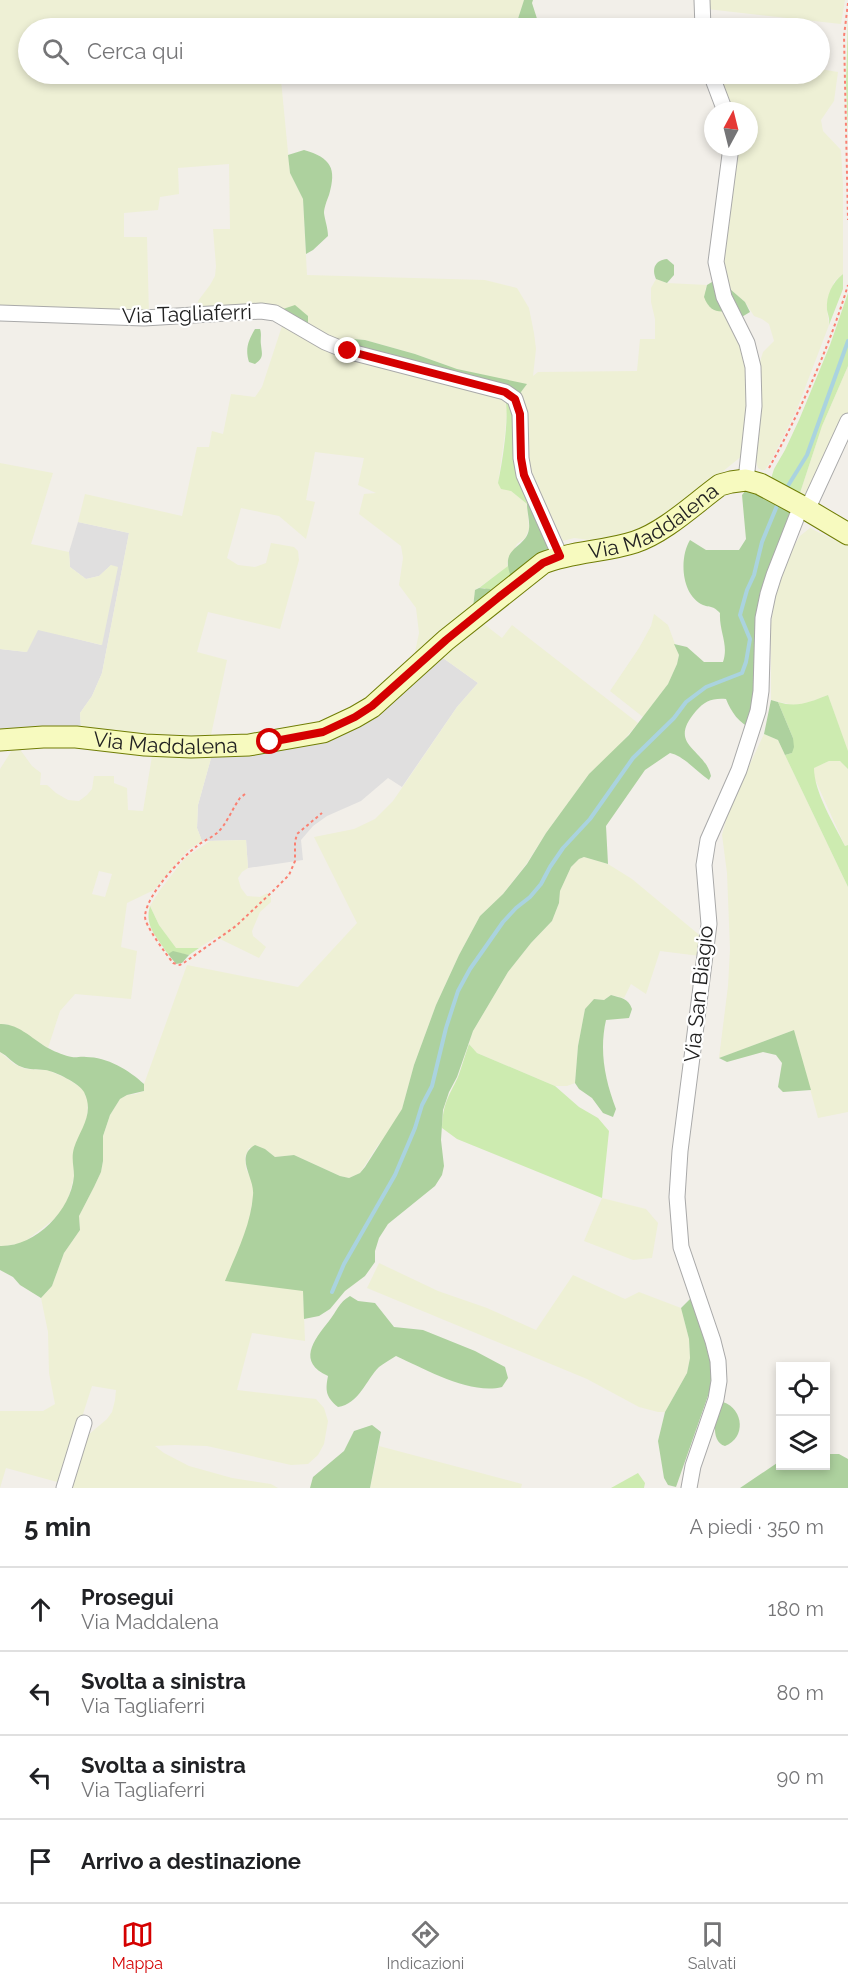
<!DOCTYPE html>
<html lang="it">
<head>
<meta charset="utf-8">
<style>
	body { margin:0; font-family:Raleway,sans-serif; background:#f6f6f6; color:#202124 }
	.controls { position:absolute; right:18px; bottom:18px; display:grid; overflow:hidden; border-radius:0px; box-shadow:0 3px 9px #0003 }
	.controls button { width:54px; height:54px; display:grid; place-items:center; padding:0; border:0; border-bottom:2px solid #e0e0e0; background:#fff; color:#202124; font:30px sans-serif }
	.compass { position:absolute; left:704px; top:102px; width:54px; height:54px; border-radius:50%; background:#fff; box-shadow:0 3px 9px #0003; rotate:7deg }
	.stop { position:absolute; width:18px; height:18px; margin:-14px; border:4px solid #d40000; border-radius:50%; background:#fff }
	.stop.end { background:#d40000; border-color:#fff; box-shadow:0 2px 6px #0008 }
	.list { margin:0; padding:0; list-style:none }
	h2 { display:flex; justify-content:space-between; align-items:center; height:78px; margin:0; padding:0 24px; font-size:26px }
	h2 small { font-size:20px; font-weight:400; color:#757577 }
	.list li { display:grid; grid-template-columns:39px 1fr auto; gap:18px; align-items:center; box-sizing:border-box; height:84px; padding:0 24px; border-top:2px solid #e0e0e0 }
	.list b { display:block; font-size:22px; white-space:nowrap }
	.list p { margin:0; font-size:20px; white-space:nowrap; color:#757577 }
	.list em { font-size:20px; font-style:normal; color:#757577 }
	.icon { flex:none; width:33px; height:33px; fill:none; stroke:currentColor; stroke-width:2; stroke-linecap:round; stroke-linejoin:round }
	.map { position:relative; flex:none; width:848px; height:1488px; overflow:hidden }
	.search { position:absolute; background:#fff; box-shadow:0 3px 9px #0003; left:18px; right:18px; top:18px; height:66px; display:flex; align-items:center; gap:15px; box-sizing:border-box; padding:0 21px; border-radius:33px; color:#757577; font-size:22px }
	.sheet { height:414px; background:#fff }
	nav { display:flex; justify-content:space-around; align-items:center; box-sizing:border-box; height:84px; border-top:2px solid #e0e0e0; background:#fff; font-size:16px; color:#757577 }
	nav a { display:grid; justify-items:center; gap:3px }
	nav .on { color:#d40000 }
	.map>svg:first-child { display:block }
	.residential { fill:#e0dfdf }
	.farmland { fill:#eef0d5; fill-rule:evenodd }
	.grass { fill:#cdebb0 }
	.forest { fill:#add19e }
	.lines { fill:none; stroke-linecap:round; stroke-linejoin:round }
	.stream { stroke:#aad3df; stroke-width:4 }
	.street-casing { stroke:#a9a9a9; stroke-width:17 }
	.secondary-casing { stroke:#707d05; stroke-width:23 }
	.path { stroke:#fa8072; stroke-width:2; stroke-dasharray:3 3; stroke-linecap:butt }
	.street { stroke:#fff; stroke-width:15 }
	.secondary { stroke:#f7fabf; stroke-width:21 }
	.route { stroke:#d40000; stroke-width:8 }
	.labels { text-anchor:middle; stroke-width:4.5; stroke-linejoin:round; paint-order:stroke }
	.street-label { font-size:21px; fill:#222; stroke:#fff }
</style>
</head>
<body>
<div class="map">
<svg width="848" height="1488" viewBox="0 0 848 1488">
	<rect width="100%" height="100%" fill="#f2efe9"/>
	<!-- residential -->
	<g class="residential">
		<path d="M78,522L129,533L102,673L92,696L80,713L81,729L0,732V649L26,652L38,629L101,645L111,565L99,576L86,579L70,567L69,552Z"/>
		<path d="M443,658L478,683L457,707L402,787L388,778L361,801L327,816L313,826L301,840L303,860L248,868L246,840L202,841L197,828L198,805L213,751L364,720L402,695Z"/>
	</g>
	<!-- farmland -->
	<g class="farmland">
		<path d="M0,0H524L515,28H28V74H318L281,80L290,173L303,199L307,275L485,280L517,288L529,308L534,333L536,349L533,376L538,372L637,371L640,339H655V319L651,302V288L656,279L667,283L707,285L705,290L728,311L738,336L749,382L743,455L679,507L649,526L624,537L590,540L574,538L563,541L536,483L528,460L525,411L521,392L526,385L457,369L415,354L365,340L353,339L338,344L308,327V316L283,309L199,311L198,301L210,285L215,276L216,266L213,229H230L229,164L178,168L179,194L160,197L158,210L124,213V237H147L149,315L0,310Z"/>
		<path d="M707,0H845L841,24L707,9Z"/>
		<path d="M820,69L838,72L834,101L821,120L823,131L841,150L843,184V274L834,282L827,310L829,325L797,409L771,461L765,470H761L758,468L753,451L759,365L763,352L774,341L769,324L762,319L754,316L745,302L730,289L723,258L735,147H749V111H730L718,74H820Z"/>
		<path d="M283,323L505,398L507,410L505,433L498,483L511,491L527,504L529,529L525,538L517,544L507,563L508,566L503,571L475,590L472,616L412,666L419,633L416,608L399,585L403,558L401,546L359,514L364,494L376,493L358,485L364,458L315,452L306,500L315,502L306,539L279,516L241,508L227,558L238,565L255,567L266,563L271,543L294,547L298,551L299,560L280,629L208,612L197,652L227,660L211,735L135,734L81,729L80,713L92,696L102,673L129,533L78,522L85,494L182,516L197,447H209L212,431L223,434L231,394L255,397L262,387Z"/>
		<path d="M848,366V416L808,501L799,496L822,426Z"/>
		<path d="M0,463L53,473L31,544L69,552L70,567L86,579L99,576L111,565L118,567L102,645L38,630L27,652L0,649Z"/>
		<path d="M810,528L836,541L844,535L848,538V754L828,695L805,704L793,705L771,700V624L776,592L786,559L800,536Z"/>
		<path d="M654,614L668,625L679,655L677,664L668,684L643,717L610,691L639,648L651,626Z"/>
		<path d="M480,621L502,638L512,625L638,723L618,747L589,774L546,833L527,863L503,894L480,916L459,955L436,1005L414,1065L402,1109L385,1138L378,1145L360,1173L349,1178L340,1176L294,1155L275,1157L265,1149L249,1148L245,1157L246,1169L252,1181L254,1193L250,1215L303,1291L305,1341L252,1333L237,1390L316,1399L324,1408L328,1421L324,1444L318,1455L308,1464L291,1465L207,1446L175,1445L155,1446L164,1453L189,1466L232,1478L271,1484L278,1488H68L81,1441L107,1419L112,1412L115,1400L116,1390L92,1386L61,1483L6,1468L0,1488V1411H43L55,1404L49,1373L48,1332L41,1298L52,1286L64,1253L80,1230L79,1216L94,1187L101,1172L103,1161V1136L110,1115L120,1099L127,1095L136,1094L144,1091V1084L187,965L298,987L357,923L314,837L354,829L375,819L393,801L457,707L478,683L443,658Z"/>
		<path d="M764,734L778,740L848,887V1112L818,1118L794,1030L719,1058L728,986L730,949L727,873L722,835L729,809Z"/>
		<path d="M16,744L32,766L41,773L40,785H47L56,793L68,800L79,801L87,795L92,789L94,776H114V783L127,788L128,810L143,811L153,750L213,751L198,805L197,828L202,841L188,850L154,890L127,903L121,947L137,951L131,999L75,994L60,1011L48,1048L18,1029L6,1024H0V769ZM99,871L112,874L105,897L92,894Z"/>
		<path d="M829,761H840L848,769V845L845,846L814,777L813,768Z"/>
		<path d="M246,840L248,868L242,872L238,878L241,888L247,896L260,897L267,893L271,897V902L260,912L252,931L253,936L266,947L259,958L216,937L199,948L176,949L159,925L150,906L160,890L185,858L210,841Z"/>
		<path d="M584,857L608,864L632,879L703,938L700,956L660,951L646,994L631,984L624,998L611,995L604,1000L594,999L585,1009L578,1046L575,1083L567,1086H555L477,1053L469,1044L470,1040L473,1031L508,972L531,943L552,921L559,903L560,891L571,867L579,859Z"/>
		<path d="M0,1052L14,1064L26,1069L47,1070L66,1078L83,1089L88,1101L87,1120L73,1158L74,1177L68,1199L61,1211L53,1220L23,1243L5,1246H0Z"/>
		<path d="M602,1198L646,1209L658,1223L652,1258L633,1260L584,1241Z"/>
		<path d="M379,1263L438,1291L487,1308L536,1330L573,1275L625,1299L639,1292L681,1308L689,1339L690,1358L687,1373L665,1412H658L639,1407L587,1379L367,1288Z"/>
		<path d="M379,1446L522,1484L521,1488H370Z"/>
	</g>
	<!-- grass -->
	<g class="grass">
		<path d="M848,18V135L846,83Z"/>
		<path d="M843,274V289L829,325C830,319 828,315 827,310C826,295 832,283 843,274Z"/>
		<path d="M848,293V366L822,426L799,496L770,482L774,469L785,450L799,420L830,345Z"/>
		<path d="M505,398L515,403L532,497L527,504L511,491L501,489L498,483C502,465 510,415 505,398Z"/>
		<path d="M508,566L513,581L493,598L485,588H479Z"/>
		<path d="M828,695L848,751V769L840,761H829L814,768C814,792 834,824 845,846L848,845V887L785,755L792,753L793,738L778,702C797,708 810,702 828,695Z"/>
		<path d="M150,906L159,925L176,948H199L189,955L173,952L168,954C157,937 144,926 150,906Z"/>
		<path d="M469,1044L477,1053L555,1086L579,1107L598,1118L609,1131L602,1198L457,1139L442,1128C443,1103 448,1098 458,1077C462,1066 465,1055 469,1044Z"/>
		<path d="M638,1473L645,1483L644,1488H611Z"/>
	</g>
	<!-- forest -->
	<g class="forest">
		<path d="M524,0H533L532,3L540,28H515Z"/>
		<path d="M304,150C331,158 337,168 329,195C327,200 324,208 324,213C325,221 328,228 328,236L313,250L306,254L303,199L290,173L288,155Z"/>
		<path d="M667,259L674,265V275L667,283L656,279C651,268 656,260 667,259Z"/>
		<path d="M717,279L728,311C716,313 709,310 704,297L707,285Z"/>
		<path d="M730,289L745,302L750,312L740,318Z"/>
		<path d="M295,305L308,316V327L283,309Z"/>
		<path d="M255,329H260C262,335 260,339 261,345C262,354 264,358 255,364L249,362C245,349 248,341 255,329Z"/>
		<path d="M353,339L365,340L415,354L457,369L527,384L521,392L522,398L338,344Z"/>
		<path d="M746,490L756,491L795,515L772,574L752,729C739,723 731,712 726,699C712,698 705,701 696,711C666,746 705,748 711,776L709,780C697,772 684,756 670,753L645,770L606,826L608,864L584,857L579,859L571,867L560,891L559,903L552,921L531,943L508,972L473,1031L457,1077L449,1092L443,1110L441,1140L444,1166L442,1175L435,1186L388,1224L379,1238L375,1251V1262L365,1276L345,1291L330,1309L319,1316L304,1319L303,1291L225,1281C236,1254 251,1225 253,1195C255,1178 234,1157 255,1145L265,1149L275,1157L294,1155L340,1176L349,1178L360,1173L365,1167L402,1109L414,1065L436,1005L459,955L480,916L503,894L527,864L546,833L589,774L629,735L668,684L677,664L679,655L674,644L687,647L704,662H723C729,644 719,632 720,613C712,605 712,608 703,605C681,595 679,558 690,540L706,550H739L746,539L742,495Z"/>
		<path d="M532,497L556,551L513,581C496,546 526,550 529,529C530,521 527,512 527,504Z"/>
		<path d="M479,588L490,589L493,592L472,616L475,590Z"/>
		<path d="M771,700L778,702L793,738L794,747L792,753L785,755L778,740L764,734Z"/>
		<path d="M173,951L189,955L182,963L176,964L168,954Z"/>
		<path d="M611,995C621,998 628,998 632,1009L629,1018L606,1020C599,1051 605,1080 616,1109L613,1117L603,1113L592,1098L579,1089L575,1083L578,1046L585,1009L594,999L604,1000Z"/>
		<path d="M0,1024C19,1023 34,1041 50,1049C56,1052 65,1056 72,1057C76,1058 81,1056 86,1057C107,1057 129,1070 144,1084V1091L127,1095L120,1099L110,1115L103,1136V1161L101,1172L94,1187L79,1216L80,1230L64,1253L52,1286L41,1298L20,1285L13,1277L0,1270V1246C35,1247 71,1211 74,1176C74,1167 71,1158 74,1148C80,1129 95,1114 84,1092C80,1084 55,1071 45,1070C37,1069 29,1070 22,1067C13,1064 8,1056 0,1052Z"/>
		<path d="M794,1030L811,1090L783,1092L778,1087L782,1063L776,1055L763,1052L727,1062L719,1058Z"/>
		<path d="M350,1296L358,1301L375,1303L394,1327L423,1330L475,1351L505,1367L508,1378L502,1387C470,1395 425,1369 396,1356C390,1360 384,1363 379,1367C366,1380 359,1404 338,1407C326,1397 325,1391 328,1376C297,1362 313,1341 329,1321C337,1311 339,1302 350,1296Z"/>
		<path d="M693,1296L703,1321L712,1367L710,1390L676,1487L668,1485L664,1478L658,1441L665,1412L687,1373L690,1358L689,1339L681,1308Z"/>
		<path d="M723,1402C744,1409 746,1438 725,1446C709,1442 715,1412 723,1402Z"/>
		<path d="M372,1425L381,1432L370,1488H310L313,1477L344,1451L354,1431Z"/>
		<path d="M826,1454H839L848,1459V1488H740L780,1461V1466H826Z"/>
	</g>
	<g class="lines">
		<!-- stream -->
		<g class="stream">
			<path d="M786,489L807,455L848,341"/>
			<path d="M332,1292L344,1264L395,1175L415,1128L422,1105L432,1086L446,1028L458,991L470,969L503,922L516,908L530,897L541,884L550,867L563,848L590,819L633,758L674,718L686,702L706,687L742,673L746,662L750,639L740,615L747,590L754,575L762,542L779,501"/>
		</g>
		<!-- street casing -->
		<g class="street-casing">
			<g id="street">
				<path d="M702,0L703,28"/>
				<path d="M711,74L725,111"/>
				<path d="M731,147L716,262L724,297L747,343L753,367L754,406L746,480"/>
				<path d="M0,313L144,318L261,311L275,313L325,342L347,351L505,392L515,399L520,414L521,458L524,475L560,556"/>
				<path d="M807,510L848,421"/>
				<path d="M64,1488L84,1423"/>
				<path d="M689,1488L693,1466L716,1399L719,1381L718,1361L713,1341L681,1247L677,1197L680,1151L709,924L704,865L708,840L739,770L758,711L761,691L763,618L768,594L774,575L801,506"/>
			</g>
		</g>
		<!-- secondary casing -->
		<g class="secondary-casing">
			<g id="secondary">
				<path id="s1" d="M0,740L43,737H76L145,745L191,747L249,745L323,732L355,717L372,707L446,640L543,563C573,551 605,552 635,542C665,532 694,504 720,485L731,482L746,480L760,484L801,506L848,534"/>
			</g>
		</g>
		<!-- path -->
		<g class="path">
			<path d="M848,3L844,36L848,220"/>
			<path d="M769,468C801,410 829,348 848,285"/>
			<path d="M245,794L240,798C232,809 227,824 217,833C211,838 203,841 197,846C180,859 147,894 145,916C144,925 167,955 173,963L180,965L185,962L236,926L273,891L289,875L295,861V842L297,834L322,813"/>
		</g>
		<!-- street -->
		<use href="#street" class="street"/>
		<!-- secondary -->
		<use href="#secondary" class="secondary"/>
	</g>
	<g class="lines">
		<!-- route -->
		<path class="route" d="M270,742L323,732L355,717L372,706L446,640L499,597L543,563L560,556L524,475L521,458L520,414L515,399L505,392L348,351"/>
	</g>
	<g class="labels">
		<!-- street labels -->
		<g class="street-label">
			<text transform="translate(187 314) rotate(-2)" y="7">Via Tagliaferri</text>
			<text dy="7" stroke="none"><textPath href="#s1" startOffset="723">Via Maddalena</textPath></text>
			<text dy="7" stroke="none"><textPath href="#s1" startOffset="166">Via Maddalena</textPath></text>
			<text transform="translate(699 994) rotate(-84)" y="7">Via San Biagio</text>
		</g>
	</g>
</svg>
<div class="controls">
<button><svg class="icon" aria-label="locate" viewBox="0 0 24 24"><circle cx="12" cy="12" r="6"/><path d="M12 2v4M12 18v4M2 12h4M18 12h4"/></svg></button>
<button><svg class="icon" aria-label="layers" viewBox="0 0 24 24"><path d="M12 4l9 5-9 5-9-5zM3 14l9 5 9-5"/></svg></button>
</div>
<svg class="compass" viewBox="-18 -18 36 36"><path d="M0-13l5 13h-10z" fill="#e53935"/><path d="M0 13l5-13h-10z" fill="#757577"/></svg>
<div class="stop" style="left:270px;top:742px"></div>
<div class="stop end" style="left:348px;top:351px"></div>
<div class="search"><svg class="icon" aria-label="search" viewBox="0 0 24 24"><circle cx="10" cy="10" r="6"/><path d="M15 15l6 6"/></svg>Cerca qui</div>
</div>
<section class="sheet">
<h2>5 min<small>A piedi · 350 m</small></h2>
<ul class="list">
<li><svg class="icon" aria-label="ahead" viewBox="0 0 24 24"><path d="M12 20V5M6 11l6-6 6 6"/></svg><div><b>Prosegui</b><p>Via Maddalena</p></div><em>180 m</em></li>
<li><svg class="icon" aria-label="left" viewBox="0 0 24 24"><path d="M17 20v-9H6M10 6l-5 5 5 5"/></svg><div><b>Svolta a sinistra</b><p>Via Tagliaferri</p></div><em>80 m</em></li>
<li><svg class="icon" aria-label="left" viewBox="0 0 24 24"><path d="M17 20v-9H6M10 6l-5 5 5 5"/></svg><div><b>Svolta a sinistra</b><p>Via Tagliaferri</p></div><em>90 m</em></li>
<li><svg class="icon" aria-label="arrive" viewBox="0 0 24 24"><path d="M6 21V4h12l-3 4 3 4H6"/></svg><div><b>Arrivo a destinazione</b></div></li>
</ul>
</section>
<nav>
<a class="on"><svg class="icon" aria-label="map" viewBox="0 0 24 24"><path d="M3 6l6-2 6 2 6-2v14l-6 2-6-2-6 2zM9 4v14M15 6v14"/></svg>Mappa</a>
<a><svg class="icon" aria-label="directions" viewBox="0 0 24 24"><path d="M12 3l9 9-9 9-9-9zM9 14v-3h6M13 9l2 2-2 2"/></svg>Indicazioni</a>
<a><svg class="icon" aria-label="saved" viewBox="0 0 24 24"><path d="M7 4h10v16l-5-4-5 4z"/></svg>Salvati</a>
</nav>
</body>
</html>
